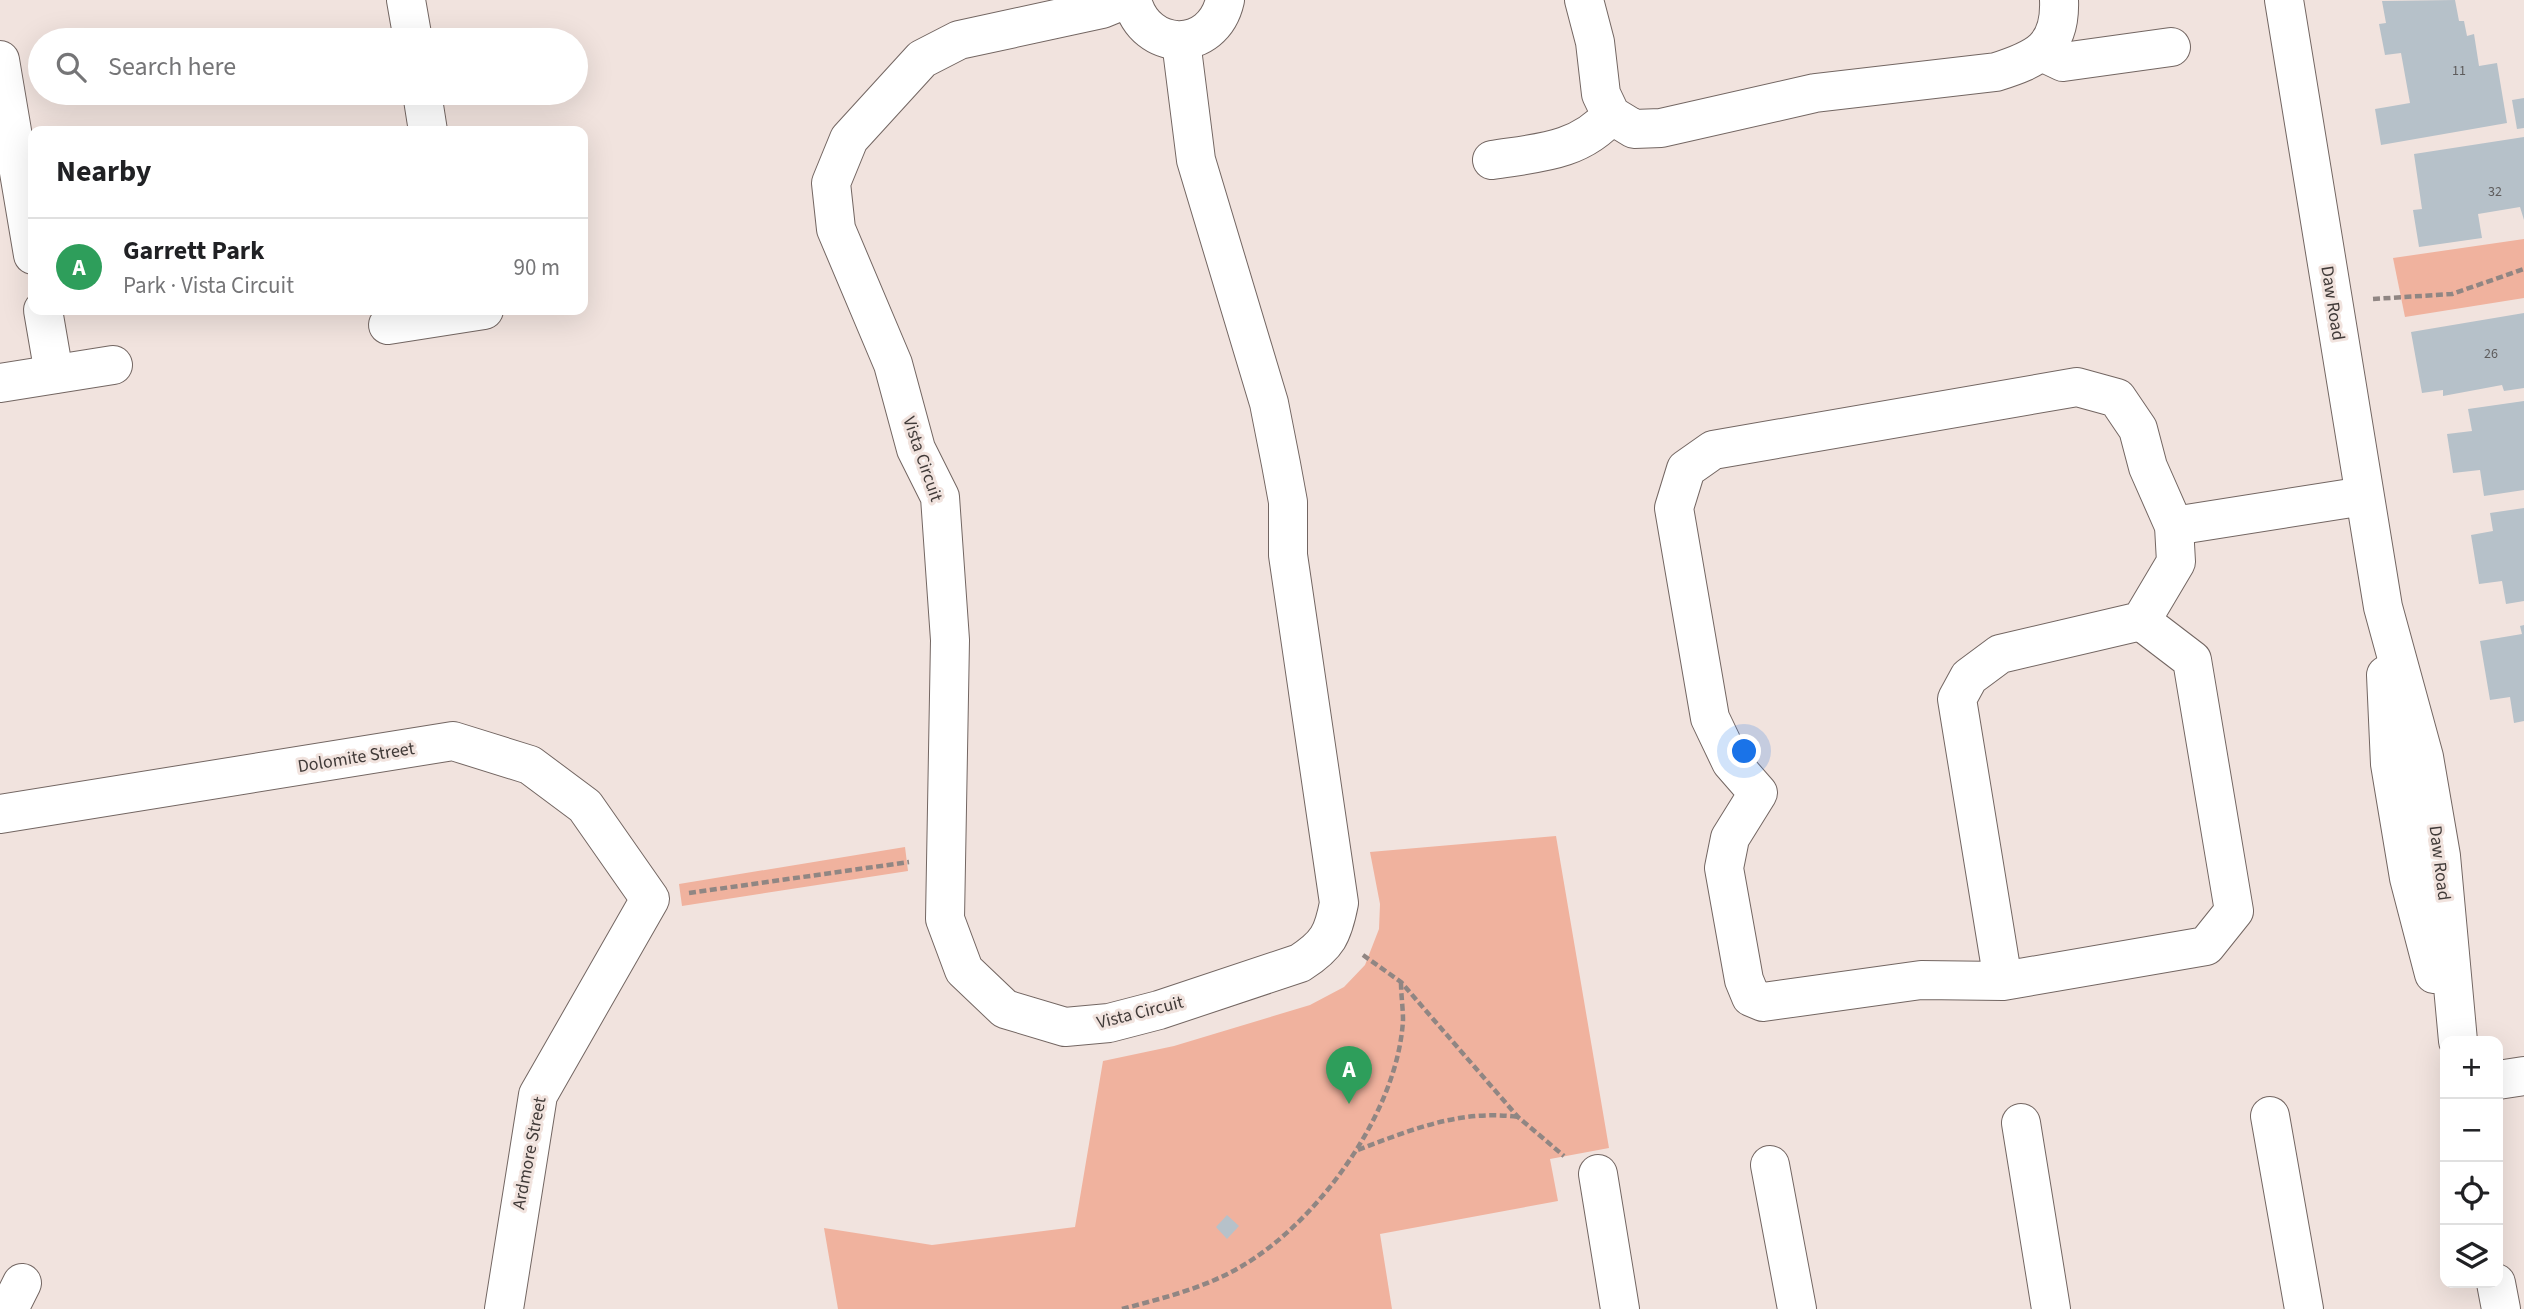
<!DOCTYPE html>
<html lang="en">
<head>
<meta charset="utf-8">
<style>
	body { margin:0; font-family:"Source Sans 3",sans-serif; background:#f6f6f6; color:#202124 }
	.controls { position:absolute; right:21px; bottom:21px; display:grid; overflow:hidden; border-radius:14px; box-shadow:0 7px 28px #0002 }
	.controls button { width:63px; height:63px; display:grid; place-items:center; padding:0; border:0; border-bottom:2px solid #e0e0e0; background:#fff; color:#202124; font:35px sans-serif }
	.you { position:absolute; left:1745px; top:752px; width:24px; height:24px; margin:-18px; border:5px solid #fff; border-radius:50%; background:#1a73e8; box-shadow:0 0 0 10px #1a73e833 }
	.badge { display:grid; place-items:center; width:46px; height:46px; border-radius:50%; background:#111827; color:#fff; font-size:23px; font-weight:700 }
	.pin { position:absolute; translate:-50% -58px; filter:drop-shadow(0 2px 4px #0008) }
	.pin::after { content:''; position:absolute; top:37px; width:24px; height:21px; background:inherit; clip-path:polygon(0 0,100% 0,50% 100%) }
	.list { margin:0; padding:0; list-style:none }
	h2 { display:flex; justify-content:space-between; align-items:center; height:91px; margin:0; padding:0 28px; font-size:30px }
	h2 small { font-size:23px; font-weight:400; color:#757577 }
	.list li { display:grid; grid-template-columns:46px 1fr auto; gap:21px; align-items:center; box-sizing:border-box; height:98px; padding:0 28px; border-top:2px solid #e0e0e0 }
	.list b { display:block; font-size:26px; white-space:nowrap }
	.list p { margin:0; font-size:23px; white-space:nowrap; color:#757577 }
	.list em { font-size:23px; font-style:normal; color:#757577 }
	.icon { flex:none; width:38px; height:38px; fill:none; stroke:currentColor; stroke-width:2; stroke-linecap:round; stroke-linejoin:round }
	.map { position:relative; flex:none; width:2524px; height:1309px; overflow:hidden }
	.search { position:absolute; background:#fff; box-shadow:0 7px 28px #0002; left:28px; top:28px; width:560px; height:77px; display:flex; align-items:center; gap:18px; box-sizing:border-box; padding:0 24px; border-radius:38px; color:#757577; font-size:26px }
	.panel { position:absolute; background:#fff; box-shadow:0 7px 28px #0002; left:28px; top:126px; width:560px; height:189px; border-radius:14px }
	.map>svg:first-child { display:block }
	.green { fill:#f0b29e }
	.building { fill:#b6c1c9 }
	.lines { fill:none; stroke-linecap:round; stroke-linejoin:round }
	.minor-casing { stroke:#736662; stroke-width:40 }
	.path { stroke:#908683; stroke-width:4.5; stroke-dasharray:7 3.5; stroke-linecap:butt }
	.minor { stroke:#fff; stroke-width:38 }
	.labels { text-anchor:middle; stroke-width:6; stroke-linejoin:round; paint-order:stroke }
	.number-label { font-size:14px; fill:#5e5c5c }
	.street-label { font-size:18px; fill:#403a38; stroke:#f1e3de }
</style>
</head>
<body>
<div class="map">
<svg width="2524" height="1309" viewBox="0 0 2524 1309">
	<rect width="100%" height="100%" fill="#f1e3de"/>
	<!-- green -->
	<g class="green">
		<path d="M2524,239V298L2405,317L2393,258Z"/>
		<path d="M1556,836L1609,1148L1550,1159L1558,1201L1380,1234L1392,1309H838L824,1228L932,1245L1075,1227L1103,1061L1174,1046L1310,1005L1344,987L1365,965L1379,929L1380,904L1370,852Z"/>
		<path d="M905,847L908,871L682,906L679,884Z"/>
	</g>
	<!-- building -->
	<g class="building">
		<path d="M2455,0L2459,21H2464L2467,36L2474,34L2479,66L2497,63L2507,123L2381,145L2375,109L2410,103L2401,53L2385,55L2379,24L2386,23L2382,1Z"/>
		<path d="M2524,98V128L2517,129L2512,100Z"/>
		<path d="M2524,137V220L2520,207L2478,214L2482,238L2419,247L2413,210L2422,209L2414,154Z"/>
		<path d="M2524,313V388L2504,391L2502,385L2443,396V390L2422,393L2411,332Z"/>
		<path d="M2524,401V490L2484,496L2480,470L2453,473L2447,434L2472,431L2468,409Z"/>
		<path d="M2524,508V601L2506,604L2502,581L2479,584L2471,535L2493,531L2490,513Z"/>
		<path d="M2524,625V721L2514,723L2510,697L2490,700L2480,641L2522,634L2520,626Z"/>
		<path d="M1227,1215L1239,1226L1227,1239L1216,1227Z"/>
	</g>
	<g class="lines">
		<!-- minor casing -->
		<g class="minor-casing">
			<g id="minor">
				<path d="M406,0L413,40"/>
				<path d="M1124,0L1102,9L959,40L922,59L849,139L831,183L836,229L893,364L916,449L940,497L950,640L945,919L964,970L1005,1009L1065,1027L1109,1023L1159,1010L1300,963C1328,945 1333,934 1339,903L1288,555V502L1281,464L1269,403L1196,160L1181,41"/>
				<path d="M1132,0C1145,53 1213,54 1225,0"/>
				<path d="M1584,0L1595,42L1601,94L1611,115L1634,129L1661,128L1815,93L1996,72C2037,59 2061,48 2059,0"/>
				<path d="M2284,0L2383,607L2424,757L2441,856L2458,1041"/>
				<path d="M2042,52L2063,62L2171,47"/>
				<path d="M0,60L33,255"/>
				<path d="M422,93L428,131"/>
				<path d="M1492,160C1536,153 1580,152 1611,115"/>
				<path d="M43,310L54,374"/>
				<path d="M388,325L484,310"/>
				<path d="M0,383L113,365"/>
				<path d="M2174,526L2364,496"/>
				<path d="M2386,675L2390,764L2409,878L2434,974"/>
				<path d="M0,814L453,741L530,765L585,806L650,899L538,1095L504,1309"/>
				<path d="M2003,981L1957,699L1969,677L2000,654L2141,621L2176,562L2174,526L2148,467L2138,429L2117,398L2077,387L1713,450L1686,469L1674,508L1710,718L1731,762L1758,793L1730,838L1724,868L1744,980L1751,997L1763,1002L1921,980L2003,981L2206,946L2234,911L2192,660L2141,621"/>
				<path d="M2498,1080L2524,1076"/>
				<path d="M2270,1116L2304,1309"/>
				<path d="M2021,1123L2051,1309"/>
				<path d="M1770,1165L1797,1309"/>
				<path d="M1598,1174L1620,1309"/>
				<path d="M2496,1283L2501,1309"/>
				<path d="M9,1309L22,1283"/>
			</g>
		</g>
		<!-- path -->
		<g class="path">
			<path d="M2373,299L2452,294L2524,269"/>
			<path d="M689,893L909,862"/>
			<path d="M1363,955L1401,982L1518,1117L1564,1156"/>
			<path d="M1358,1150C1410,1130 1461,1109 1518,1117"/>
			<path d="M1122,1309C1163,1298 1205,1288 1242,1266C1319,1221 1398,1111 1403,1020C1403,1008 1401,995 1401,982"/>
		</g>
		<!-- minor -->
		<use href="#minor" class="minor"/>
	</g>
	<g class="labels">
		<!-- number labels -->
		<g class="number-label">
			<text x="2459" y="75">11</text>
			<text x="2495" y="196">32</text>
			<text x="2491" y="358">26</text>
		</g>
		<!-- street labels -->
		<g class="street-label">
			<text transform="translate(2333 303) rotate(81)" y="6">Daw Road</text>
			<text transform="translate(923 459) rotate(71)" y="6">Vista Circuit</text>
			<text transform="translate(356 757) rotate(-9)" y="6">Dolomite Street</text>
			<text transform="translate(2440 863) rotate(83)" y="6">Daw Road</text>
			<text transform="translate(1140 1012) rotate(-14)" y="6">Vista Circuit</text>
			<text transform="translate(529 1153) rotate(-79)" y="6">Ardmore Street</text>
		</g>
	</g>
</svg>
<div class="controls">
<button>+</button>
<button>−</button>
<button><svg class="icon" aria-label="locate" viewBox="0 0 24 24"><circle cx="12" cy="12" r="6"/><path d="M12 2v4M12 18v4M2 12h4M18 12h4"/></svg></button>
<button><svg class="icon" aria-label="layers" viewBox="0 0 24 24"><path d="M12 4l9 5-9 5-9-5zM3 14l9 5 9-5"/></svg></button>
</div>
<div class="you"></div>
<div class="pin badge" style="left:1349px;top:1104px;background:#2e9e5b">A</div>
<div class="search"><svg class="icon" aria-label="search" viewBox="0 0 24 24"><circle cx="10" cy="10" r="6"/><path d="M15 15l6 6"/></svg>Search here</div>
<section class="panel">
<h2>Nearby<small></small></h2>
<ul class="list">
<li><span class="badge" style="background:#2e9e5b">A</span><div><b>Garrett Park</b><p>Park · Vista Circuit</p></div><em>90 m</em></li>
</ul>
</section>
</div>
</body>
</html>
